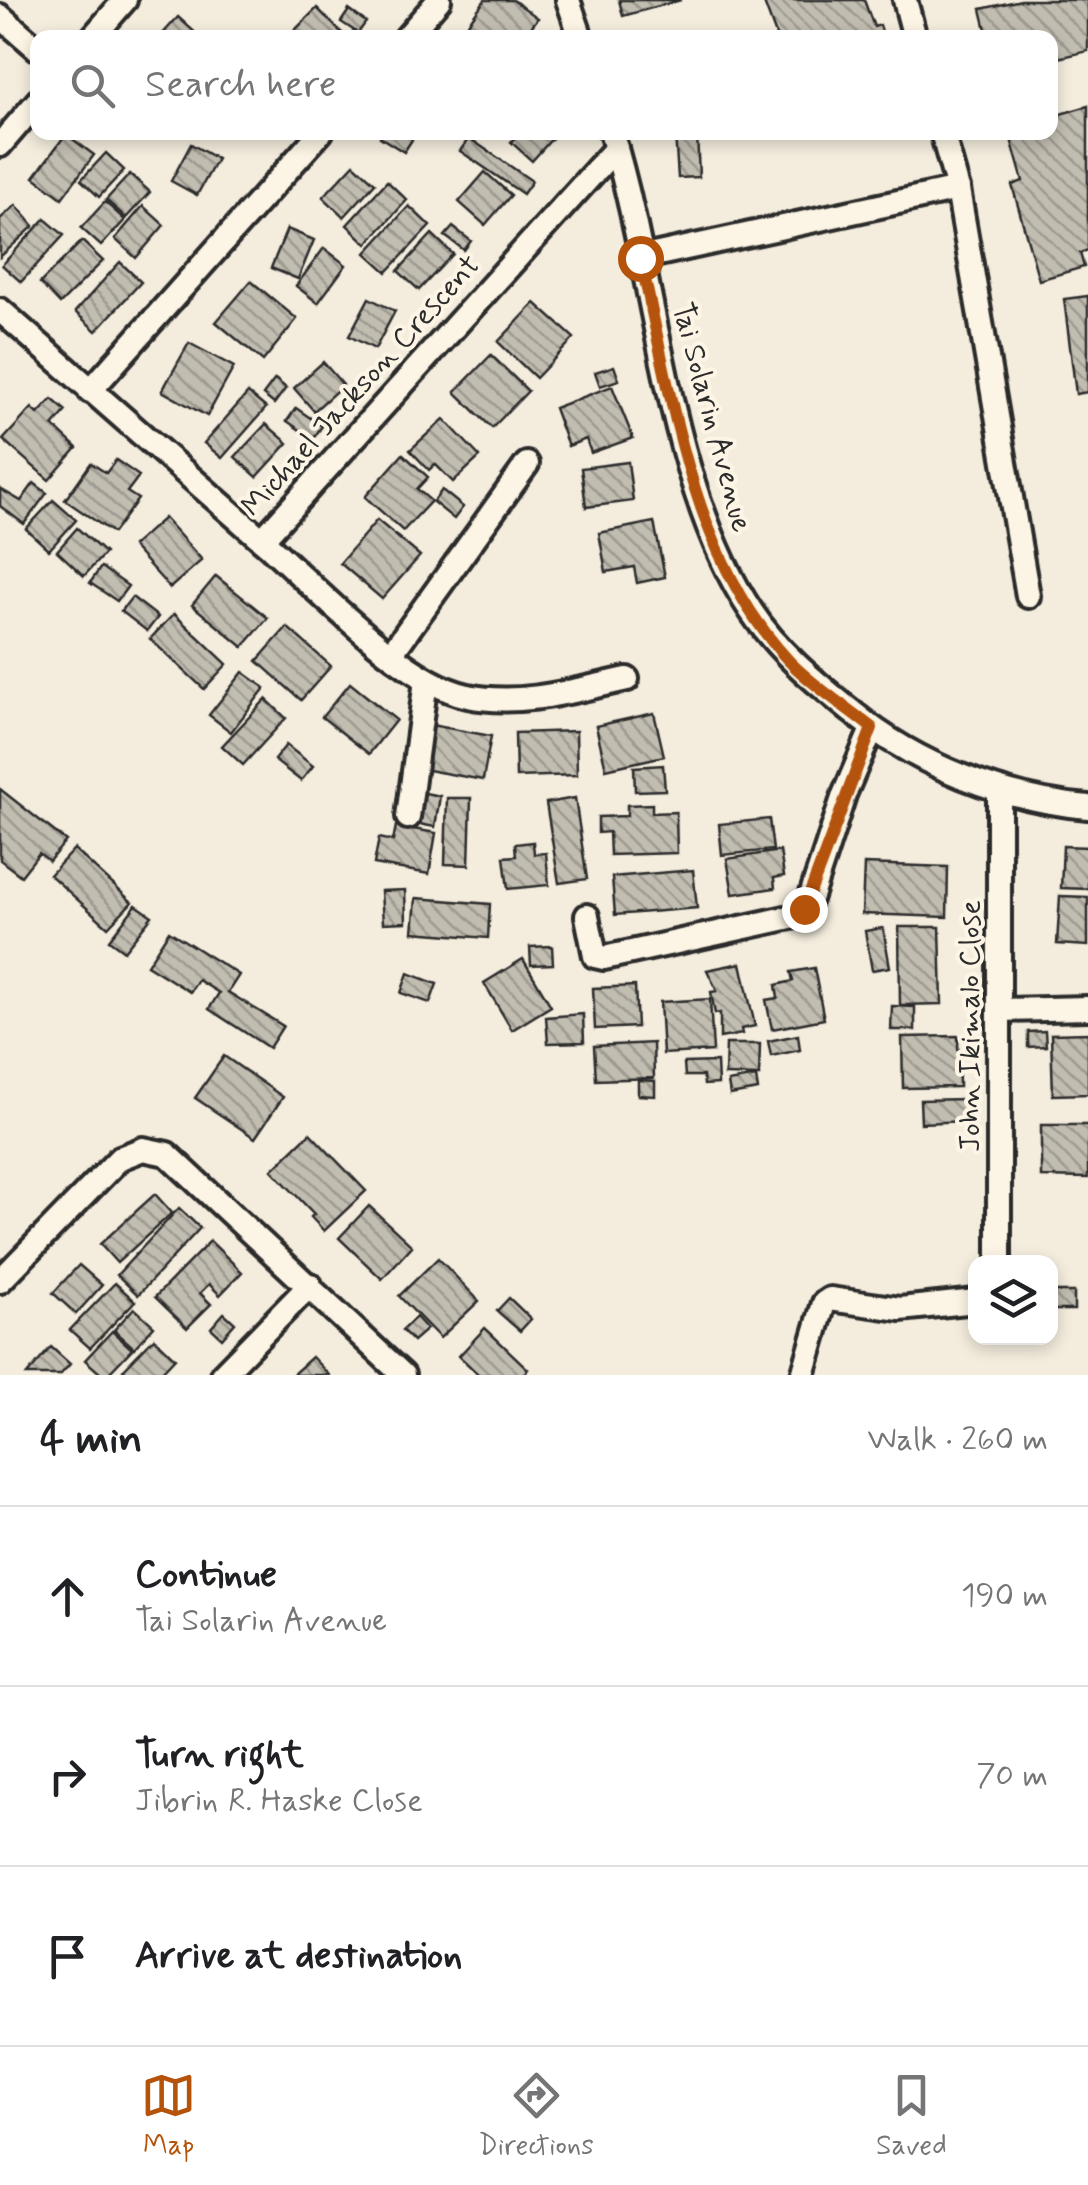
<!DOCTYPE html>
<html lang="en">
<head>
<meta charset="utf-8">
<style>
	body { margin:0; font-family:Mynerve,sans-serif; background:#f6f6f6; color:#202124 }
	.controls { position:absolute; right:30px; bottom:30px; display:grid; overflow:hidden; border-radius:20px; box-shadow:0 5px 15px #0003 }
	.controls button { width:90px; height:90px; display:grid; place-items:center; padding:0; border:0; border-bottom:2px solid #e0e0e0; background:#fff; color:#202124; font:50px sans-serif }
	.stop { position:absolute; width:30px; height:30px; margin:-22px; border:8px solid #b45309; border-radius:50%; background:#fff }
	.stop.end { background:#b45309; border-color:#fff; box-shadow:0 2px 10px #0008 }
	.list { margin:0; padding:0; list-style:none }
	h2 { display:flex; justify-content:space-between; align-items:center; height:130px; margin:0; padding:0 40px; font-size:42px }
	h2 small { font-size:32px; font-weight:400; color:#757577 }
	.list li { display:grid; grid-template-columns:65px 1fr auto; gap:30px; align-items:center; box-sizing:border-box; height:180px; padding:0 40px; border-top:2px solid #e0e0e0 }
	.list b { display:block; font-size:38px; white-space:nowrap }
	.list p { margin:0; font-size:32px; white-space:nowrap; color:#757577 }
	.list em { font-size:32px; font-style:normal; color:#757577 }
	.icon { flex:none; width:55px; height:55px; fill:none; stroke:currentColor; stroke-width:2; stroke-linecap:round; stroke-linejoin:round }
	.map { position:relative; flex:none; width:1088px; height:1375px; overflow:hidden }
	.search { position:absolute; background:#fff; box-shadow:0 5px 15px #0003; left:30px; right:30px; top:30px; height:110px; display:flex; align-items:center; gap:25px; box-sizing:border-box; padding:0 35px; border-radius:20px; color:#757577; font-size:38px }
	.sheet { height:670px; background:#fff }
	nav { display:flex; justify-content:space-around; align-items:center; box-sizing:border-box; height:140px; border-top:2px solid #e0e0e0; background:#fff; font-size:28px; color:#757577 }
	nav a { display:grid; justify-items:center; gap:5px }
	nav .on { color:#b45309 }
	.map>svg:first-child { display:block }
	.building { fill:url(#building-back-hatch); stroke:#2b2b2b; stroke-width:2.5 }
	.lines { fill:none; stroke-linecap:round; stroke-linejoin:round }
	.minor-casing { stroke:#2b2b2b; stroke-width:30 }
	.minor { stroke:#fcf5e5; stroke-width:22 }
	.route { stroke:#b45309; stroke-width:12 }
	.labels { text-anchor:middle; stroke-width:8; stroke-linejoin:round; paint-order:stroke }
	.street-label { font-size:30px; fill:#2b2b2b; stroke:#fcf5e5 }
</style>
</head>
<body>
<div class="map">
<svg width="1088" height="1375" viewBox="0 0 1088 1375">
	<defs>
		<pattern id="building-back-hatch" width="6" height="6" patternUnits="userSpaceOnUse" patternTransform="scale(2.5)"><rect width="6" height="6" fill="#c2bdb1"/><path d="M-1 5l2 2M0 0l6 6M5-1l2 2" fill="none" stroke="#9e9a90"/></pattern>
	</defs>
	<rect width="100%" height="100%" fill="#f4edde"/>
	<filter id="ink" filterUnits="userSpaceOnUse"><feTurbulence type="fractalNoise" baseFrequency=".01" numOctaves="2"/><feDisplacementMap in="SourceGraphic" scale="20" xChannelSelector="R" yChannelSelector="G"/><feConvolveMatrix kernelMatrix="1 2 1 2 8 2 1 2 1" color-interpolation-filters="sRGB"/></filter>
	<g filter="url(#ink)">
		<!-- building -->
		<g class="building">
			<path d="M485,0H513L538,18L523,38H474L463,30Z"/>
			<path d="M619,0H681L623,16Z"/>
			<path d="M763,0H864L874,27L880,25L884,38H777Z"/>
			<path d="M1021,0H1088V51L1050,60V38H988L981,9Z"/>
			<path d="M317,8L346,37L287,38Z"/>
			<path d="M349,10L366,22L358,33L341,22Z"/>
			<path d="M178,17L201,38H159Z"/>
			<path d="M1053,103L1057,115L1088,106V250L1080,253L1084,267L1039,280L1012,185L1023,181L1009,132H1050Z"/>
			<path d="M382,132H417L404,152L380,137Z"/>
			<path d="M520,132H552L555,135L532,161L511,142Z"/>
			<path d="M675,133H697L699,177L678,178Z"/>
			<path d="M66,134L94,155L62,198L34,177Z"/>
			<path d="M469,138L532,181L523,194L460,151Z"/>
			<path d="M191,144L217,159L197,195L171,181Z"/>
			<path d="M106,153L124,170L99,197L81,180Z"/>
			<path d="M354,164L375,183L344,217L323,197Z"/>
			<path d="M485,172L511,195L485,225L459,202Z"/>
			<path d="M130,174L150,192L126,218L106,200Z"/>
			<path d="M387,181L407,200L367,244L347,225Z"/>
			<path d="M105,202L125,220L101,246L81,228Z"/>
			<path d="M16,205L34,226L0,257V219Z"/>
			<path d="M143,206L164,225L136,258L115,239Z"/>
			<path d="M409,206L430,226L387,272L366,253Z"/>
			<path d="M45,219L64,235L21,282L2,265Z"/>
			<path d="M453,227L471,241L464,250L445,236Z"/>
			<path d="M287,229L314,240L298,279L271,268Z"/>
			<path d="M432,234L453,254L419,290L398,271Z"/>
			<path d="M82,241L103,261L60,304L40,283Z"/>
			<path d="M324,248L346,265L318,303L296,286Z"/>
			<path d="M120,262L141,282L96,331L75,312Z"/>
			<path d="M251,281L297,319L263,361L216,322Z"/>
			<path d="M1088,296V392L1076,394L1064,299Z"/>
			<path d="M369,298L395,311L375,349L349,336Z"/>
			<path d="M535,303L574,338L536,378L498,342Z"/>
			<path d="M189,343L234,367L207,416L162,391Z"/>
			<path d="M491,355L528,391L492,428L455,392Z"/>
			<path d="M323,362L343,385L314,411L294,388Z"/>
			<path d="M614,366L619,380L600,386L595,372Z"/>
			<path d="M275,379L286,388L274,404L263,395Z"/>
			<path d="M612,386L633,438L591,453L586,439L568,446L554,408Z"/>
			<path d="M248,393L266,408L222,458L204,443Z"/>
			<path d="M52,399L66,411L53,426L77,448L49,480L3,440L32,408L38,414Z"/>
			<path d="M296,408L322,426L313,439L287,421Z"/>
			<path d="M444,419L480,457L453,482L435,464L429,470L410,450Z"/>
			<path d="M266,424L288,443L257,477L235,457Z"/>
			<path d="M403,454L428,477L417,489L431,501L403,531L365,497Z"/>
			<path d="M116,460L139,476L127,492L138,499L113,533L65,500L91,463L106,473Z"/>
			<path d="M628,462L633,501L586,507L581,468Z"/>
			<path d="M34,483L47,493L24,524L0,506V489L21,501Z"/>
			<path d="M442,490L463,507L454,519L433,502Z"/>
			<path d="M53,500L76,520L49,550L26,529Z"/>
			<path d="M164,518L202,560L170,588L132,546Z"/>
			<path d="M377,520L420,556L382,599L340,563Z"/>
			<path d="M654,522L665,577L637,583L634,567L606,572L599,533Z"/>
			<path d="M77,528L105,553L84,576L57,551Z"/>
			<path d="M101,567L128,586L117,601L90,583Z"/>
			<path d="M216,576L268,618L243,647L192,605Z"/>
			<path d="M132,597L158,617L147,631L121,611Z"/>
			<path d="M174,614L227,664L204,689L150,639Z"/>
			<path d="M287,627L331,666L301,700L257,661Z"/>
			<path d="M243,672L265,688L231,732L209,715Z"/>
			<path d="M350,683L396,720L369,754L322,717Z"/>
			<path d="M266,699L286,718L243,765L222,746Z"/>
			<path d="M654,713L664,756L606,769L596,726Z"/>
			<path d="M431,725L491,736L483,780L422,769Z"/>
			<path d="M576,731L577,775L516,777L515,733Z"/>
			<path d="M286,745L313,766L301,781L274,760Z"/>
			<path d="M663,765L665,790L635,791L634,767Z"/>
			<path d="M0,789L66,841L49,861L39,853L21,876L0,860Z"/>
			<path d="M420,792L440,796L435,827L414,823Z"/>
			<path d="M447,798H471L469,865L445,864Z"/>
			<path d="M575,798L587,879L559,883L546,803Z"/>
			<path d="M652,804V813L676,812L677,853L610,855L609,832L598,833V817L627,816V805Z"/>
			<path d="M769,819L773,850L722,855L719,824Z"/>
			<path d="M396,826L436,833L429,874L374,864L379,838L393,841Z"/>
			<path d="M533,842L534,854L546,853L549,885L508,889L504,857L516,856L515,844Z"/>
			<path d="M1063,846L1088,847V889L1061,888Z"/>
			<path d="M74,849L132,902L108,927L50,875Z"/>
			<path d="M780,851L784,876L774,878L775,888L733,894L727,859Z"/>
			<path d="M864,864L948,867L947,917L862,914Z"/>
			<path d="M693,870L697,908L615,915L612,877Z"/>
			<path d="M405,890L406,922L383,923L381,891Z"/>
			<path d="M1060,896L1088,897V946L1057,944Z"/>
			<path d="M416,898L490,904L488,938L413,932Z"/>
			<path d="M136,905L152,916L124,951L109,940Z"/>
			<path d="M899,927H940L942,1004L900,1005Z"/>
			<path d="M883,928L890,967L872,970L865,931Z"/>
			<path d="M169,931L239,975L228,992L283,1026L269,1048L209,1009L219,993L198,980L190,992L147,965Z"/>
			<path d="M552,946L553,964L531,965L530,947Z"/>
			<path d="M523,959L551,1006L512,1030L484,983Z"/>
			<path d="M741,963L755,1026L741,1029L742,1034L720,1038V1013L715,1014L711,992L717,991L707,970Z"/>
			<path d="M814,968L824,1019L772,1029L766,1000L778,998L776,985L793,981L791,972Z"/>
			<path d="M408,973L437,984L430,1003L401,993Z"/>
			<path d="M635,986L637,1027L595,1029L593,988Z"/>
			<path d="M710,999L713,1051L663,1054L660,1002Z"/>
			<path d="M892,1006L915,1007V1030H891Z"/>
			<path d="M583,1014L584,1042L548,1043L546,1017Z"/>
			<path d="M1045,1031L1046,1046L1028,1047V1032Z"/>
			<path d="M1088,1033V1094L1053,1095L1051,1034Z"/>
			<path d="M798,1035L800,1050L771,1056L768,1041Z"/>
			<path d="M958,1036L959,1087L903,1088L902,1037Z"/>
			<path d="M653,1043L654,1078L596,1080L594,1046Z"/>
			<path d="M726,1044H760L759,1076L725,1075Z"/>
			<path d="M224,1056L283,1097L255,1138L195,1098Z"/>
			<path d="M717,1062L718,1084L704,1085L703,1076H685L684,1063Z"/>
			<path d="M756,1077L758,1090L730,1095L728,1082Z"/>
			<path d="M638,1080L655,1081V1096L638,1095Z"/>
			<path d="M966,1099V1121L921,1123L920,1100Z"/>
			<path d="M1041,1125H1088V1178L1041,1177Z"/>
			<path d="M310,1133L366,1191L324,1231L311,1217L314,1214L272,1170Z"/>
			<path d="M155,1194L172,1213L117,1263L100,1244Z"/>
			<path d="M369,1206L412,1246L382,1279L339,1238Z"/>
			<path d="M179,1208L200,1228L138,1295L117,1275Z"/>
			<path d="M210,1241L242,1272L220,1295L209,1284L200,1293L211,1304L187,1328L155,1297Z"/>
			<path d="M438,1258L479,1301L440,1338L399,1296Z"/>
			<path d="M79,1265L102,1285L76,1314L53,1293Z"/>
			<path d="M115,1283L135,1301L90,1348L70,1330Z"/>
			<rect x="1050" y="1292" width="24" height="18"/>
			<path d="M509,1298L531,1319L520,1331L497,1311Z"/>
			<path d="M134,1308L154,1326L134,1348L114,1330Z"/>
			<path d="M224,1313L235,1323L222,1338L211,1328Z"/>
			<path d="M416,1317L427,1329L413,1341L402,1330Z"/>
			<path d="M485,1328L528,1369L523,1375H479L459,1356Z"/>
			<path d="M112,1331L132,1349L107,1375H102L85,1360Z"/>
			<path d="M154,1338L175,1358L159,1375H129L123,1370Z"/>
			<path d="M51,1347L70,1364L60,1375H27Z"/>
			<path d="M312,1357L329,1375H292Z"/>
		</g>
		<g class="lines">
			<!-- minor casing -->
			<g class="minor-casing">
				<g id="minor">
					<path d="M568,0L581,38"/>
					<path d="M905,0L915,38"/>
					<path d="M0,16L38,49"/>
					<path d="M92,38L125,0"/>
					<path d="M406,38L439,0"/>
					<path d="M611,132C657,279 666,483 751,611C778,652 814,681 852,712C916,765 1005,800 1088,807"/>
					<path d="M942,132L958,189L1028,596"/>
					<path d="M0,145L38,101"/>
					<path d="M640,258L958,189"/>
					<path d="M0,310L262,540L616,148"/>
					<path d="M90,391L321,132"/>
					<path d="M262,540C314,585 403,683 468,696C521,707 576,690 627,679"/>
					<path d="M391,654L527,464"/>
					<path d="M408,817L426,680"/>
					<path d="M587,916L595,956L604,958L795,916L810,899L844,795L872,729"/>
					<path d="M1000,1010L1088,1008"/>
					<path d="M999,1262V790"/>
					<path d="M0,1281L120,1158L143,1149L167,1154L403,1375"/>
					<path d="M222,1375L310,1285"/>
					<path d="M803,1375L824,1303L830,1299L900,1309L976,1301"/>
				</g>
			</g>
			<!-- minor -->
			<use href="#minor" class="minor"/>
		</g>
	</g>
	<g class="lines" filter="url(#ink)">
		<!-- route -->
		<path class="route" d="M640,258C672,393 690,556 789,661C813,686 845,706 872,728L804,909"/>
	</g>
	<g class="labels">
		<!-- street labels -->
		<g class="street-label">
			<text transform="translate(360 385) rotate(-48)" y="10">Michael Jackson Crescent</text>
			<text transform="translate(713 417) rotate(75)" y="10">Tai Solarin Avenue</text>
			<text transform="translate(969 1026) rotate(-90)" y="10">John Ikimalo Close</text>
		</g>
	</g>
</svg>
<div class="controls">
<button><svg class="icon" aria-label="layers" viewBox="0 0 24 24"><path d="M12 4l9 5-9 5-9-5zM3 14l9 5 9-5"/></svg></button>
</div>
<div class="stop" style="left:640px;top:258px"></div>
<div class="stop end" style="left:804px;top:909px"></div>
<div class="search"><svg class="icon" aria-label="search" viewBox="0 0 24 24"><circle cx="10" cy="10" r="6"/><path d="M15 15l6 6"/></svg>Search here</div>
</div>
<section class="sheet">
<h2>4 min<small>Walk · 260 m</small></h2>
<ul class="list">
<li><svg class="icon" aria-label="ahead" viewBox="0 0 24 24"><path d="M12 20V5M6 11l6-6 6 6"/></svg><div><b>Continue</b><p>Tai Solarin Avenue</p></div><em>190 m</em></li>
<li><svg class="icon" aria-label="right" viewBox="0 0 24 24"><path d="M7 20v-9h11M14 6l5 5-5 5"/></svg><div><b>Turn right</b><p>Jibrin R. Haske Close</p></div><em>70 m</em></li>
<li><svg class="icon" aria-label="arrive" viewBox="0 0 24 24"><path d="M6 21V4h12l-3 4 3 4H6"/></svg><div><b>Arrive at destination</b></div></li>
</ul>
</section>
<nav>
<a class="on"><svg class="icon" aria-label="map" viewBox="0 0 24 24"><path d="M3 6l6-2 6 2 6-2v14l-6 2-6-2-6 2zM9 4v14M15 6v14"/></svg>Map</a>
<a><svg class="icon" aria-label="directions" viewBox="0 0 24 24"><path d="M12 3l9 9-9 9-9-9zM9 14v-3h6M13 9l2 2-2 2"/></svg>Directions</a>
<a><svg class="icon" aria-label="saved" viewBox="0 0 24 24"><path d="M7 4h10v16l-5-4-5 4z"/></svg>Saved</a>
</nav>
</body>
</html>
